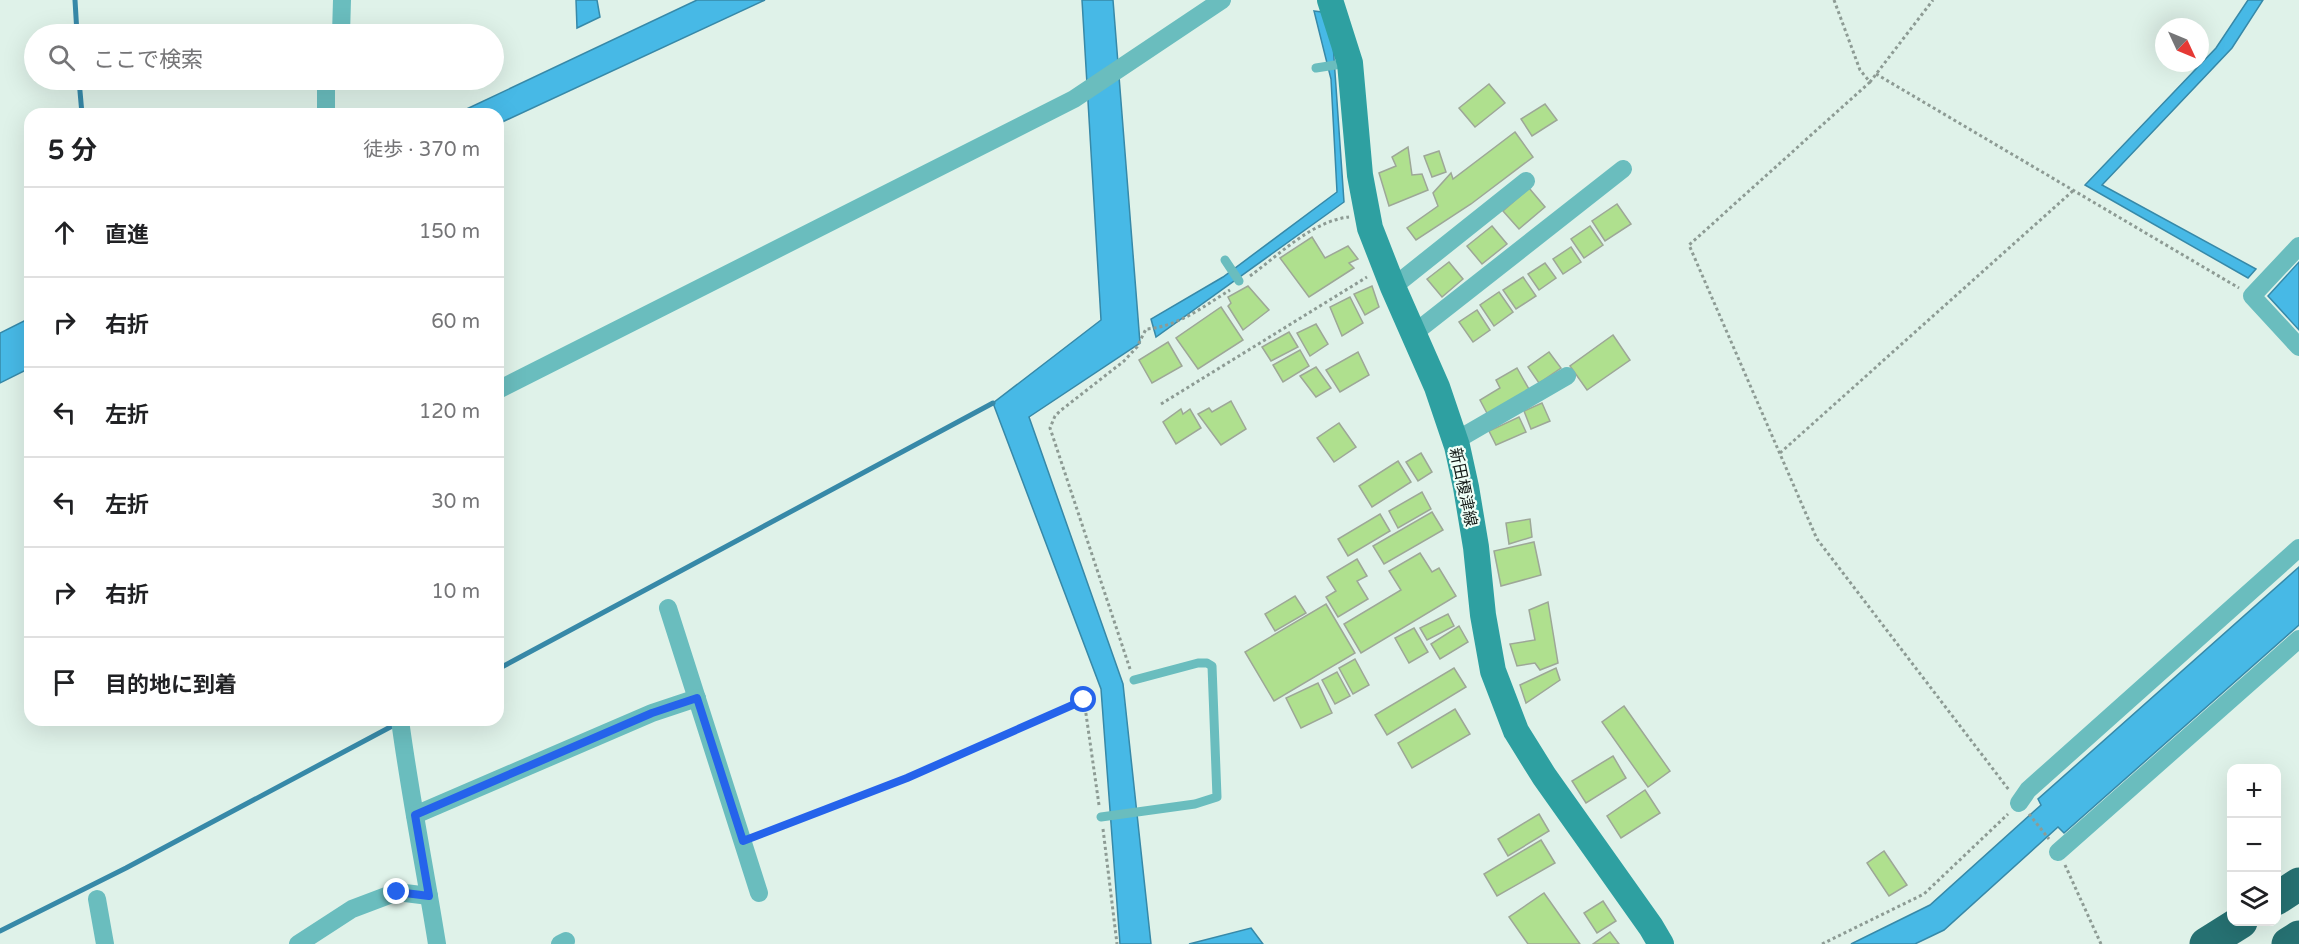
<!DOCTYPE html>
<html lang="ja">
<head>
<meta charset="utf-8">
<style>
	body { margin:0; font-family:"Varela Round","Noto Sans JP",sans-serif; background:#f6f6f6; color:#202124 }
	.controls { position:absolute; right:18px; bottom:18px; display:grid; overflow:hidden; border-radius:12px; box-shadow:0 6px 24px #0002 }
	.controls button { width:54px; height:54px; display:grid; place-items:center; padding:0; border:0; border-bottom:2px solid #e0e0e0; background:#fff; color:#202124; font:30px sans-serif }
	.compass { position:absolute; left:2155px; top:18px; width:54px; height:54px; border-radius:50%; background:#fff; box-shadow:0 6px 24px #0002; rotate:134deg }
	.stop { position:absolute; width:18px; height:18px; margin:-14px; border:4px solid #2563eb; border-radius:50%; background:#fff }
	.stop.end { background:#2563eb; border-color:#fff; box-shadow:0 2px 6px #0008 }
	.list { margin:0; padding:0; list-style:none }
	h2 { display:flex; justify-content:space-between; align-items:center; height:78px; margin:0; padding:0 24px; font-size:26px }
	h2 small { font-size:20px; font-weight:400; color:#757577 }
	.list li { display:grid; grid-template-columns:39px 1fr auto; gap:18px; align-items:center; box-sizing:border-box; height:90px; padding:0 24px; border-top:2px solid #e0e0e0 }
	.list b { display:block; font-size:22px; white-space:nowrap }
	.list em { font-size:20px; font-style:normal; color:#757577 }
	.icon { flex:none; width:33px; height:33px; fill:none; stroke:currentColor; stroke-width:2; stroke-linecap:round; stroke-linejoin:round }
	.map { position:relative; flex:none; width:2299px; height:944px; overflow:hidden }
	.search { position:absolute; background:#fff; box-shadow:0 6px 24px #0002; left:24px; top:24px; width:480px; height:66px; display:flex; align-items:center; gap:15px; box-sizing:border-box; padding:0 21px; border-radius:33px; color:#757577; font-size:22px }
	.panel { position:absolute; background:#fff; box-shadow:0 6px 24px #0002; left:24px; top:108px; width:480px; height:618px; border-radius:18px }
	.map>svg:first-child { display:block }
	.water { fill:#47b9e6; stroke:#3789a8; stroke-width:1.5 }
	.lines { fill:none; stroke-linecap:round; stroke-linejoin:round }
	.stream { stroke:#3789a8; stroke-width:5 }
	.building { fill:#afe08e; stroke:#9da797; stroke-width:1.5 }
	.path { stroke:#8d9b94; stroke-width:3; stroke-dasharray:3 3; stroke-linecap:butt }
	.service { stroke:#6abdbe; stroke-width:9 }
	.minor { stroke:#6abdbe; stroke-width:18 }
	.secondary { stroke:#2ea0a1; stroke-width:26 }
	.motorway { stroke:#267172; stroke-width:33 }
	.route { stroke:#2563eb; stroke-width:8 }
	.labels { text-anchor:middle; stroke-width:4.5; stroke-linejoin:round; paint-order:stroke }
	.street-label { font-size:16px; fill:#121916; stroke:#effff7 }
</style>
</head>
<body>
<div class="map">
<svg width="2299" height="944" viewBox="0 0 2299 944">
	<rect width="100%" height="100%" fill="#dff2e9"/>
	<!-- water -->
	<g class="water">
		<path d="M576,0H597L600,17L577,28Z"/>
		<path d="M697,0H765L498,124V114H456Z"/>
		<path d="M1082,0H1113L1140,343L1029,417L1123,684L1151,944H1120L1101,689L993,403L1101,320Z"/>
		<path d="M2248,0H2263L2232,48L2102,185L2256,269L2248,278L2085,185L2216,48Z"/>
		<path d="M1314,11L1322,12L1333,44L1344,202L1156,337L1151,319L1223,277L1337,192L1331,79Z"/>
		<path d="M2299,262V330L2268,296Z"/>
		<path d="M30,318V368L0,383V333Z"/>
		<path d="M2299,567V625L2064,833L2058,827L1944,930L1915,944H1851L1930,905L2041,805L2038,799Z"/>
		<path d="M1251,928L1263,944H1189Z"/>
	</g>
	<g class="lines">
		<!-- stream -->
		<g class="stream">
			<path d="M75,0L77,34"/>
			<path d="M79,80L82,114"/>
			<path d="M498,669L993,403"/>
			<path d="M0,931L126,868L396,724"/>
		</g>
	</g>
	<!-- building -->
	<g class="building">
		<path d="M1489,84L1505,103L1475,127L1459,108Z"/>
		<path d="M1545,104L1557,120L1532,136L1521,119Z"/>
		<path d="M1515,132L1533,157L1471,204L1416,240L1407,228L1438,206L1433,193L1451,173L1453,179Z"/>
		<path d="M1408,147L1412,175L1422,174L1428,190L1389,206L1379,173L1396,166L1392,157Z"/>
		<path d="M1439,151L1446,172L1432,177L1424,156Z"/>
		<path d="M1529,188L1545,207L1519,229L1503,211Z"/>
		<path d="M1617,204L1631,224L1605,241L1592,221Z"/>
		<path d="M1492,226L1507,244L1482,264L1467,246Z"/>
		<path d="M1590,226L1603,245L1584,258L1571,239Z"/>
		<path d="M1312,237L1325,258L1348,246L1358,259L1349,263L1354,268L1309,297L1280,258Z"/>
		<path d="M1571,247L1581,262L1563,274L1553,259Z"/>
		<path d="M1449,262L1463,279L1442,297L1427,279Z"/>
		<path d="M1545,263L1556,278L1539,290L1528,274Z"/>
		<path d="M1523,277L1536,296L1516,309L1503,290Z"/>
		<path d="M1248,286L1269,310L1243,330L1228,306L1231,303L1228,297Z"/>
		<path d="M1372,286L1379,307L1365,315L1354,294Z"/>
		<path d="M1499,292L1513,312L1494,326L1480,305Z"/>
		<path d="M1350,297L1363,323L1342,336L1330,307Z"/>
		<path d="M1221,307L1243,340L1198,369L1176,338Z"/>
		<path d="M1477,310L1490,330L1473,342L1459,322Z"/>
		<path d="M1316,324L1328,344L1310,356L1297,333Z"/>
		<path d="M1289,332L1298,347L1271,361L1262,347Z"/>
		<path d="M1613,335L1630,360L1587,390L1570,366Z"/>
		<path d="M1168,342L1182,366L1152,383L1139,360Z"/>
		<path d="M1300,350L1309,366L1283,382L1273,365Z"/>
		<path d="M1358,352L1369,375L1340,392L1326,370Z"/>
		<path d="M1549,352L1561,368L1539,383L1528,367Z"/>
		<path d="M1316,367L1331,388L1316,397L1300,376Z"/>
		<path d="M1517,368L1530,391L1488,415L1480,400L1500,388L1496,380Z"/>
		<path d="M1231,401L1246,429L1221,445L1198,414L1209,408L1212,412Z"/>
		<path d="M1542,403L1550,421L1531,429L1524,411Z"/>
		<path d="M1181,409L1183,414L1190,409L1201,428L1176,444L1163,422Z"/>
		<path d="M1519,417L1526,432L1496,445L1489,431Z"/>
		<path d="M1339,423L1356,447L1334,462L1317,438Z"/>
		<path d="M1421,453L1432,472L1418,481L1406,462Z"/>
		<path d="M1398,461L1411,482L1372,507L1359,486Z"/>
		<path d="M1422,492L1431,509L1398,528L1389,511Z"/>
		<path d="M1432,512L1443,530L1384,564L1373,546Z"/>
		<path d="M1380,514L1390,531L1348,556L1338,539Z"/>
		<path d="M1530,519L1532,537L1509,544L1506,523Z"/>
		<path d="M1534,542L1541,575L1501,586L1494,551Z"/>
		<path d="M1420,553L1432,572L1439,568L1456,596L1361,653L1344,624L1401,590L1389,571Z"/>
		<path d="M1357,559L1367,576L1357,581L1368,599L1338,617L1326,597L1336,591L1327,577Z"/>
		<path d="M1295,596L1306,613L1275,631L1265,614Z"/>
		<path d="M1548,602L1558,663L1540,670L1535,663L1517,666L1510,644L1535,640L1529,610Z"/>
		<path d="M1326,604L1355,653L1274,701L1245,652Z"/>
		<path d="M1448,614L1454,626L1427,640L1420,628Z"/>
		<path d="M1459,626L1468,642L1440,659L1431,644Z"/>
		<path d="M1414,628L1428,652L1409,663L1395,638Z"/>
		<path d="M1355,659L1369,685L1353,694L1339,668Z"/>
		<path d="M1454,668L1466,687L1387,735L1375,715Z"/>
		<path d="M1556,668L1560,680L1526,703L1520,685Z"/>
		<path d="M1337,672L1350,696L1335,704L1322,680Z"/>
		<path d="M1318,683L1332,713L1301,728L1286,698Z"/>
		<path d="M1624,706L1670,771L1648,787L1602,722Z"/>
		<path d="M1455,709L1470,734L1412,768L1398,743Z"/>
		<path d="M1613,756L1626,778L1586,803L1572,781Z"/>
		<path d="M1645,790L1660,813L1621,838L1607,816Z"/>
		<path d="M1539,814L1549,831L1508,856L1498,839Z"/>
		<path d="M1541,840L1555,863L1497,896L1484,874Z"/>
		<path d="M1884,851L1907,885L1889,896L1867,863Z"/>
		<path d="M1544,893L1580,944H1528L1509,917Z"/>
		<path d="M1603,901L1616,921L1597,933L1584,913Z"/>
		<path d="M1610,932L1619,944H1593Z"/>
	</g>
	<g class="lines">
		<!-- path -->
		<g class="path">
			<path d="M1834,0L1860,70L1870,82L1933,0"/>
			<path d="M1876,74L2239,288"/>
			<path d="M1870,82L1689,245L1817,539L2009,790"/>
			<path d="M1250,276C1279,255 1312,221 1349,217"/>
			<path d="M1161,404L1367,277"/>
			<path d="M1780,453L2074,190"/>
			<path d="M1130,669L1050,428L1055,416L1060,411L1124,361L1137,347L1146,329C1178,327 1204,306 1230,290"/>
			<path d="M2029,814L2049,839"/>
			<path d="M1103,829L1117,944"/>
			<path d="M758,835L907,778L1084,700L1099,805"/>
			<path d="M2065,865L2101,944"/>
			<path d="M1822,944L1924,894L2008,814"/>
		</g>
		<!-- service -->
		<g class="service">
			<path d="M1316,68L1348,63"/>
			<path d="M1225,260L1239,281"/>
			<path d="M1101,817L1195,804L1217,797L1212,666L1207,663H1198L1134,680"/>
		</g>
		<!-- minor -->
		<g class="minor">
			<path d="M341,34L342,0"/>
			<path d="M326,114V88L329,80"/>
			<path d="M2299,246L2252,296L2299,347"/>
			<path d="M1393,287L1526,181"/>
			<path d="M1413,334L1623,169"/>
			<path d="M498,390L1074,99L1222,0"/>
			<path d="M1455,441L1567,376"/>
			<path d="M668,608L759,893"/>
			<path d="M400,720C410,795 425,869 437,944"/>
			<path d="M2019,803L2028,790L2299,548"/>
			<path d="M415,815L652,713L697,698"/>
			<path d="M2058,852L2299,639"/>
			<path d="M97,899L105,944"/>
			<path d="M298,944L352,909L397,892L429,896"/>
			<path d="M560,944L566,941"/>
		</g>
		<!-- secondary -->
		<path class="secondary" d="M1330,0L1350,63L1360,175L1370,228L1393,287L1437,387L1457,446L1466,487L1476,547L1483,615L1493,671L1516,731L1544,776L1651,927L1661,944"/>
		<!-- motorway -->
		<g class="motorway">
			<path d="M2276,899L2299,884"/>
			<path d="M2206,944L2241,922"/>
			<path d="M2288,944L2299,937"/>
		</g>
	</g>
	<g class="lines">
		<!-- route -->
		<path class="route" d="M397,892L429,896L415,815L652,713L697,698L743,841L907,778L1084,700"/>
	</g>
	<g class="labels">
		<!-- street labels -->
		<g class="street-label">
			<text transform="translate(1464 487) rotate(78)" y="6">新田榎津線</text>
		</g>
	</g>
</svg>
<div class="controls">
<button>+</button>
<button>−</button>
<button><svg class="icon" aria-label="layers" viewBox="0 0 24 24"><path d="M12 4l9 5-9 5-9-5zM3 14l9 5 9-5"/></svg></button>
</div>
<svg class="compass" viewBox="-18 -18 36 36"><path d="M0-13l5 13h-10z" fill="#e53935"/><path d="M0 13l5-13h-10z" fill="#757577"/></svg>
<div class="stop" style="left:1084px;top:700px"></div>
<div class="stop end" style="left:397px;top:892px"></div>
<div class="search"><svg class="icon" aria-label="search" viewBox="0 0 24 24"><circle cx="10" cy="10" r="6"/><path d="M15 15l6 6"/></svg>ここで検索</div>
<section class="panel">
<h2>5 分<small>徒歩 · 370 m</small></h2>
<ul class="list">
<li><svg class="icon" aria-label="ahead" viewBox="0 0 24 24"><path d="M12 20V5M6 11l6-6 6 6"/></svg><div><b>直進</b></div><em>150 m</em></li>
<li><svg class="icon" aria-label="right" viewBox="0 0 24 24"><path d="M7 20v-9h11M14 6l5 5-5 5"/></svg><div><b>右折</b></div><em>60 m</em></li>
<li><svg class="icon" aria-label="left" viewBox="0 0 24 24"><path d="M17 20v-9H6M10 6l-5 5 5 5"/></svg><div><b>左折</b></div><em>120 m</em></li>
<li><svg class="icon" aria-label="left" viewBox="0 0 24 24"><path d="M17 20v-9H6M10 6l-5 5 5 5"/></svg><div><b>左折</b></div><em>30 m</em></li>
<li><svg class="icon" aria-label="right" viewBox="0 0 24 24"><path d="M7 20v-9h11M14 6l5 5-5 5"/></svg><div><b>右折</b></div><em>10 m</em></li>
<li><svg class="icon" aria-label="arrive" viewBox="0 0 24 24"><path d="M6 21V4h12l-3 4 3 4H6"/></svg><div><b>目的地に到着</b></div></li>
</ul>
</section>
</div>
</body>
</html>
